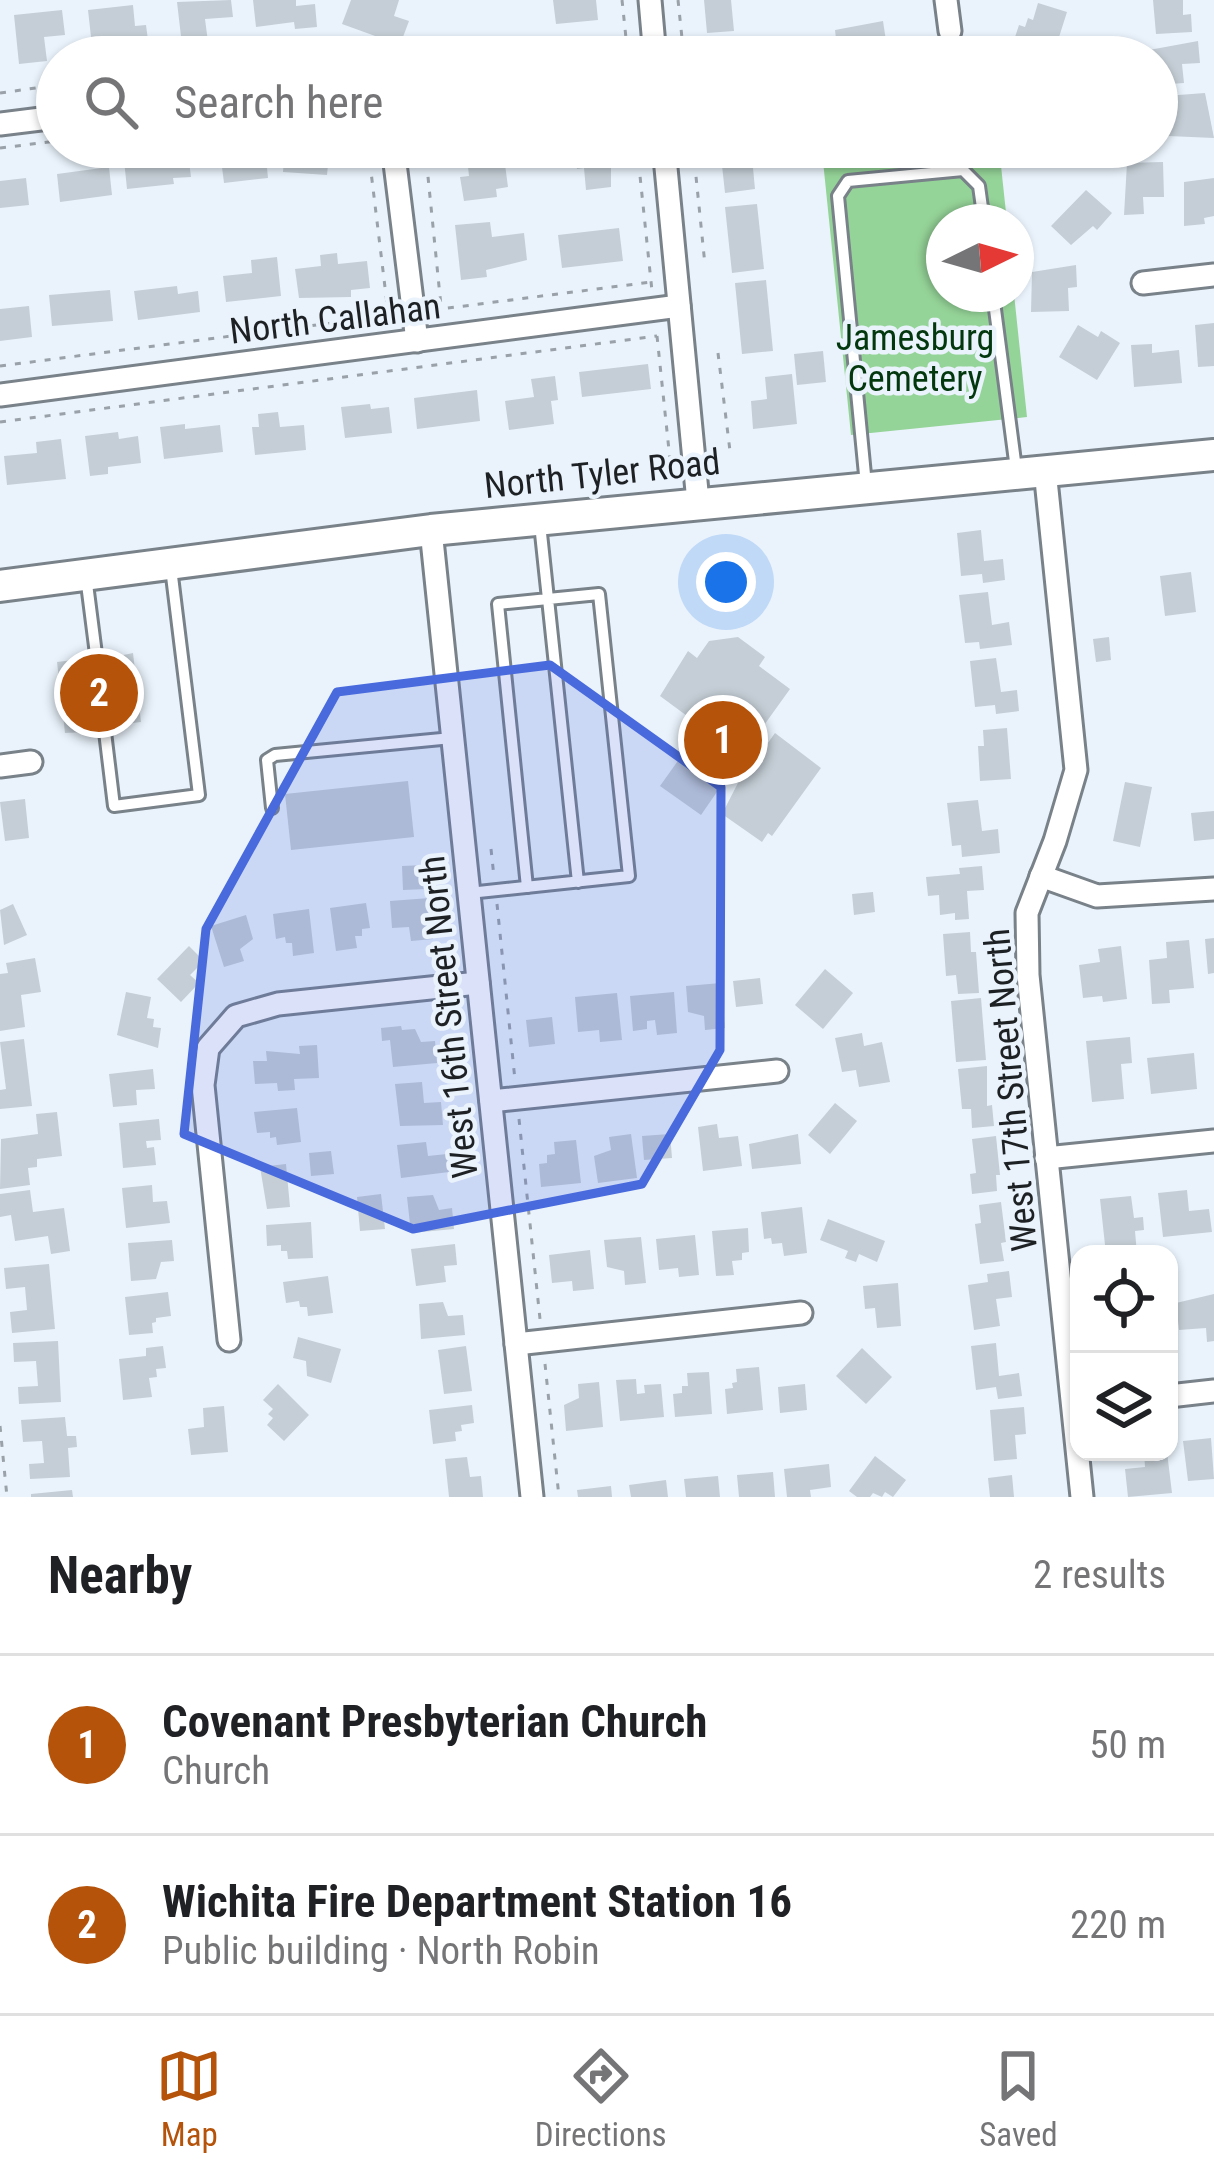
<!DOCTYPE html>
<html lang="en">
<head>
<meta charset="utf-8">
<style>
	body { margin:0; font-family:"Roboto Condensed",sans-serif; background:#f2f2f2; color:#202124 }
	.controls { position:absolute; right:36px; bottom:36px; display:grid; overflow:hidden; border-radius:24px; box-shadow:0 3px 9px #0004 }
	.controls button { width:108px; height:108px; display:grid; place-items:center; padding:0; border:0; border-bottom:3px solid #e0e0e0; background:#fff; color:#202124; font:60px sans-serif }
	.compass { position:absolute; left:926px; top:204px; width:108px; height:108px; border-radius:50%; background:#fff; box-shadow:0 3px 9px #0004; rotate:85deg }
	.you { position:absolute; left:726px; top:582px; width:42px; height:42px; margin:-30px; border:9px solid #fff; border-radius:50%; background:#1a73e8; box-shadow:0 0 0 18px #1a73e833 }
	.badge { display:grid; place-items:center; width:78px; height:78px; border-radius:50%; background:#b45309; color:#fff; font-size:39px; font-weight:700 }
	.pin { position:absolute; translate:-50% -50%; border:6px solid #fff; box-shadow:0 3px 12px #0006 }
	.list { margin:0; padding:0; list-style:none }
	h2 { display:flex; justify-content:space-between; align-items:center; height:156px; margin:0; padding:0 48px; font-size:51px }
	h2 small { font-size:39px; font-weight:400; color:#757577 }
	.list li { display:grid; grid-template-columns:78px 1fr auto; gap:36px; align-items:center; box-sizing:border-box; height:180px; padding:0 48px; border-top:3px solid #e0e0e0 }
	.list b { display:block; font-size:45px; white-space:nowrap }
	.list p { margin:0; font-size:39px; white-space:nowrap; color:#757577 }
	.list em { font-size:39px; font-style:normal; color:#757577 }
	.icon { flex:none; width:66px; height:66px; fill:none; stroke:currentColor; stroke-width:2; stroke-linecap:round; stroke-linejoin:round }
	.map { position:relative; flex:none; width:1214px; height:1497px; overflow:hidden }
	.search { position:absolute; background:#fff; box-shadow:0 3px 9px #0004; left:36px; right:36px; top:36px; height:132px; display:flex; align-items:center; gap:30px; box-sizing:border-box; padding:0 42px; border-radius:66px; color:#757577; font-size:45px }
	.sheet { height:516px; background:#fff }
	nav { display:flex; justify-content:space-around; align-items:center; box-sizing:border-box; height:168px; border-top:3px solid #e0e0e0; background:#fff; font-size:33px; color:#757577 }
	nav a { display:grid; justify-items:center; gap:6px }
	nav .on { color:#b45309 }
	.map>svg:first-child { display:block }
	.green { fill:#95d498 }
	.building { fill:#c5ced6 }
	.lines { fill:none; stroke-linecap:round; stroke-linejoin:round }
	.service-casing { stroke:#798189; stroke-width:16 }
	.minor-casing { stroke:#798189; stroke-width:27 }
	.secondary-casing { stroke:#798189; stroke-width:36 }
	.path { stroke:#9aa1a8; stroke-width:3; stroke-dasharray:6 9; stroke-linecap:butt }
	.service { stroke:#fff; stroke-width:10 }
	.minor { stroke:#fff; stroke-width:21 }
	.secondary { stroke:#fff; stroke-width:30 }
	.marked { fill:#496add; fill-opacity:0.2; stroke:#496add; stroke-width:9; stroke-linejoin:round }
	.labels { text-anchor:middle; stroke-width:9; stroke-linejoin:round; paint-order:stroke }
	.street-label { font-size:36px; fill:#1e2124; stroke:#eaf3fc }
	.park-label { font-size:36px; fill:#03370d; stroke:#eaf3fc }
</style>
</head>
<body>
<div class="map">
<svg width="1214" height="1497" viewBox="0 0 1214 1497">
	<rect width="100%" height="100%" fill="#eaf3fc"/>
	<!-- green -->
	<path class="green" d="M961,147H999L1007,222H944V294H1014L1027,417L851,435L823,161Z"/>
	<!-- building -->
	<g class="building">
		<path d="M231,0L233,17L205,19L208,42L182,45L177,2Z"/>
		<path d="M253,0H296V6L315,4L317,27L295,29L294,22L256,27Z"/>
		<path d="M351,0H399L394,16L409,21L400,45L342,24Z"/>
		<path d="M553,0H596L598,20L556,24Z"/>
		<path d="M704,0H731L734,31L707,33Z"/>
		<path d="M1153,0H1183V15L1191,14L1192,32L1156,34Z"/>
		<path d="M1038,3L1067,12L1053,56L1013,43L1019,25L1025,27L1028,18L1033,20Z"/>
		<path d="M133,5L135,26L146,25L148,40L92,46L88,10Z"/>
		<path d="M62,10L65,35L44,37L47,61L19,64L14,15Z"/>
		<path d="M883,21L886,41L869,43L871,57H838L835,30Z"/>
		<path d="M1198,41L1200,63L1182,64L1184,83L1157,85V57H1150L1149,50Z"/>
		<path d="M757,44L758,57H732L731,47Z"/>
		<path d="M593,50V57H559V54Z"/>
		<path d="M1205,93L1214,138L1168,136L1165,96Z"/>
		<path d="M265,147L268,178L224,183L220,151Z"/>
		<path d="M285,147H351L349,167L328,165L327,175L283,172Z"/>
		<path d="M491,147L493,158L504,157L508,187L496,189L497,197L464,201L460,177L469,176L466,148Z"/>
		<path d="M582,147H611V187L586,190L584,168L577,169L575,150Z"/>
		<path d="M720,147H751L755,189L725,193Z"/>
		<path d="M188,153L191,177L173,178L174,184L127,189L124,160Z"/>
		<path d="M1163,162L1164,197H1143L1144,214L1124,215L1127,163Z"/>
		<path d="M109,167L112,195L60,202L57,174Z"/>
		<path d="M26,178L29,205L0,208V181Z"/>
		<path d="M1214,178V216L1204,218L1205,224L1184,226V182Z"/>
		<path d="M1086,190L1112,213L1097,230L1093,226L1071,245L1051,226Z"/>
		<path d="M757,204L764,269L732,273L725,207Z"/>
		<path d="M490,222L492,237L524,233L527,260L486,270L487,277L461,280L455,225Z"/>
		<path d="M619,228L623,261L562,268L558,235Z"/>
		<path d="M337,253L338,264L367,261L370,288L351,290V297L299,298L295,269L321,266L320,255Z"/>
		<path d="M277,257L281,296L226,302L223,276L252,273L251,260Z"/>
		<path d="M1076,265L1077,287L1068,288L1069,311L1031,312L1032,272Z"/>
		<path d="M766,280L773,351L742,354L735,283Z"/>
		<path d="M177,286L178,294L198,291L200,312L138,320L134,291Z"/>
		<path d="M110,290L113,321L52,326L49,295Z"/>
		<path d="M29,306L32,337L0,341V309Z"/>
		<path d="M1214,323V366L1198,367L1195,325Z"/>
		<path d="M1078,325L1098,337L1101,331L1120,343L1097,380L1059,357Z"/>
		<path d="M1152,344V353L1179,350L1182,383L1134,387L1131,345Z"/>
		<path d="M823,351L826,382L797,385L794,354Z"/>
		<path d="M648,364L651,389L582,397L579,372Z"/>
		<path d="M792,374L797,424L753,429L751,401L767,399L765,377Z"/>
		<path d="M555,376L558,400L551,401L554,424L509,430L505,401L534,397L531,379Z"/>
		<path d="M477,390L480,421L417,429L414,398Z"/>
		<path d="M370,404L371,409L389,407L392,433L345,438L341,407Z"/>
		<path d="M278,412L280,427L304,425L306,450L255,455L252,427H259L258,414Z"/>
		<path d="M185,424V429L220,425L223,452L164,459L160,427Z"/>
		<path d="M118,432L119,439L138,436L141,463L108,467V474L90,476L85,436Z"/>
		<path d="M61,439L66,479L7,485L4,456L37,453L36,442Z"/>
		<path d="M981,530L984,561L1003,559L1005,580L983,583L982,574L961,576L957,533Z"/>
		<path d="M1191,572L1196,612L1165,616L1160,576Z"/>
		<path d="M988,592L992,625L1009,622L1012,645L980,649L979,642L965,643L959,595Z"/>
		<path d="M738,637L765,657L759,666L790,689L749,746L760,754L775,733L821,768L772,836L768,833L762,842L722,814L738,783L728,776L701,815L660,786L702,727L660,696L688,651L697,658L709,641Z"/>
		<path d="M1109,637L1111,660L1096,662L1093,639Z"/>
		<path d="M133,653L141,722L124,724L125,730L65,733L57,662L81,659V664Z"/>
		<path d="M996,658L1001,692L1017,690L1019,711L996,714L995,705L975,707L970,661Z"/>
		<path d="M1007,728L1011,779L980,781L978,746H984L983,730Z"/>
		<path d="M408,781L414,837L291,850L285,794Z"/>
		<path d="M1125,782L1152,787L1140,847L1113,841Z"/>
		<path d="M25,799L29,838L5,841L0,802Z"/>
		<path d="M978,800L982,831L998,829L1000,853L962,857L961,845L952,846L947,803Z"/>
		<path d="M1214,811V839L1194,841L1191,813Z"/>
		<path d="M426,865L427,889L403,890L402,866Z"/>
		<path d="M982,866L984,890L967,891L969,919L955,920V913L940,915L939,895L928,896L926,877L960,874L959,868Z"/>
		<path d="M873,892L875,912L854,915L852,894Z"/>
		<path d="M430,898L433,939L411,941L409,927L392,928L390,901Z"/>
		<path d="M366,903L370,928L362,929V936H355L357,948L336,951L330,908Z"/>
		<path d="M13,904L27,935L4,945L0,910Z"/>
		<path d="M309,909L314,953L293,956L292,943H286L285,937L276,939L273,914Z"/>
		<path d="M246,915L253,939L240,949L244,961L224,967L211,926Z"/>
		<path d="M970,932L971,952H976L979,993L958,994L956,975L946,976L943,934Z"/>
		<path d="M1214,938V973L1208,974L1205,939Z"/>
		<path d="M1189,940L1194,988L1169,990L1170,1003L1152,1004L1149,960L1167,958L1166,942Z"/>
		<path d="M189,946L204,961L190,975L199,983L181,1002L157,979Z"/>
		<path d="M1121,946L1127,999L1103,1002L1102,996L1083,998L1079,965L1100,962L1098,949Z"/>
		<path d="M35,958L41,992L21,995L25,1027L0,1031V974L8,973L6,963Z"/>
		<path d="M825,969L853,993L823,1029L795,1005Z"/>
		<path d="M760,978L763,1004L736,1007L733,981Z"/>
		<path d="M721,983L725,1028L705,1030L704,1016L688,1012L686,986Z"/>
		<path d="M126,992L151,997L147,1018L154,1019L153,1027L161,1028L158,1048L117,1035Z"/>
		<path d="M674,992L677,1033L657,1035L655,1020L647,1021V1029L633,1031L630,996Z"/>
		<path d="M617,993L622,1040L600,1042L599,1030L578,1032L575,997Z"/>
		<path d="M981,998L986,1060L956,1062L951,1001Z"/>
		<path d="M552,1017L555,1044L529,1047L526,1020Z"/>
		<path d="M401,1026L402,1030L415,1029L421,1042L435,1041L437,1063L393,1067L390,1040L382,1041L381,1028Z"/>
		<path d="M862,1033L864,1046L882,1042L890,1082L859,1087L856,1070L842,1072L835,1038Z"/>
		<path d="M1130,1037L1132,1063L1121,1064L1124,1099L1092,1102L1086,1041Z"/>
		<path d="M24,1039L32,1106L0,1109V1090L6,1089L0,1042Z"/>
		<path d="M317,1045L319,1078L294,1079L295,1090L278,1091L277,1083L255,1084L253,1061H267L266,1051L300,1054L299,1046Z"/>
		<path d="M1194,1053L1197,1089L1151,1094L1147,1058Z"/>
		<path d="M987,1066V1106L992,1105L994,1126L972,1128L971,1109H962L958,1069Z"/>
		<path d="M153,1069L155,1089L136,1090L137,1105L113,1107L109,1074Z"/>
		<path d="M422,1082L424,1103L441,1102L443,1125L400,1126L395,1084Z"/>
		<path d="M835,1103L857,1121L830,1154L808,1135Z"/>
		<path d="M297,1108L301,1142L277,1145L276,1137L270,1138V1132L257,1133L254,1112Z"/>
		<path d="M57,1112L62,1156L37,1159V1167L28,1168L30,1185L0,1189L1,1139L38,1134L36,1114Z"/>
		<path d="M159,1119L161,1140L146,1141L147,1148L154,1147L156,1165L123,1168L119,1123Z"/>
		<path d="M717,1124L719,1138L738,1136L742,1166L703,1171L698,1127Z"/>
		<path d="M631,1134L637,1178L598,1183L594,1156L611,1150L609,1137Z"/>
		<path d="M670,1134L672,1158L644,1160L642,1136Z"/>
		<path d="M798,1134L801,1164L752,1169L749,1144Z"/>
		<path d="M996,1136L1000,1175H996L997,1191L972,1194L970,1174L976,1173L972,1139Z"/>
		<path d="M576,1140L581,1183L541,1187L539,1164L547,1163V1155L555,1154L554,1142Z"/>
		<path d="M426,1142L428,1156L447,1154L449,1172L401,1178L397,1145Z"/>
		<path d="M331,1151L334,1174L311,1176L309,1153Z"/>
		<path d="M286,1164L290,1207L267,1209L260,1167Z"/>
		<path d="M152,1185L153,1202L167,1201L170,1223L126,1228L122,1188Z"/>
		<path d="M30,1190L33,1212L64,1208L70,1251L51,1254L48,1236L15,1241L11,1215L0,1217V1194Z"/>
		<path d="M1187,1190L1189,1211L1209,1209L1212,1232L1163,1237L1158,1193Z"/>
		<path d="M381,1194L385,1229L360,1231L357,1197Z"/>
		<path d="M433,1195L439,1210L452,1208L454,1229L411,1233L407,1197Z"/>
		<path d="M1131,1196L1134,1218L1143,1217L1144,1230L1135,1231L1137,1254H1106L1100,1199Z"/>
		<path d="M1001,1202L1006,1242L1001,1243L1004,1261L980,1264L975,1224L981,1223L979,1205Z"/>
		<path d="M802,1207L807,1253L784,1256L782,1243L772,1244L771,1238L764,1239L761,1212Z"/>
		<path d="M828,1219L885,1241L877,1262L859,1254L856,1262L845,1258L848,1251L820,1240Z"/>
		<path d="M311,1222L313,1258L288,1259L287,1251H281V1245L267,1246L266,1225Z"/>
		<path d="M748,1228L749,1252L742,1253V1260L732,1261L734,1275L716,1276L712,1231Z"/>
		<path d="M695,1235L699,1275L679,1277L678,1268L659,1270L656,1239Z"/>
		<path d="M641,1237L646,1283L625,1285L624,1271L607,1267L604,1240Z"/>
		<path d="M172,1240L174,1261L161,1262L156,1279L131,1281L128,1243Z"/>
		<path d="M455,1244L457,1265L444,1266L446,1282L416,1286L411,1249Z"/>
		<path d="M590,1250L594,1289L573,1291L572,1281L552,1283L549,1255Z"/>
		<path d="M49,1264L55,1329L12,1333L10,1312L27,1310L25,1287L6,1289L4,1268Z"/>
		<path d="M1009,1271L1012,1297L996,1299L1000,1326L974,1330L968,1285L988,1282L987,1274Z"/>
		<path d="M328,1276L333,1313L308,1316L307,1307H300L299,1301L286,1303L283,1282Z"/>
		<path d="M898,1283L901,1326L877,1328L875,1308L865,1309L863,1286Z"/>
		<path d="M168,1292L171,1316L156,1318V1322L152,1323L153,1333L129,1335L125,1297Z"/>
		<path d="M1214,1294V1341L1207,1342L1206,1328L1179,1330L1176,1303Z"/>
		<path d="M443,1302L448,1316L463,1315L465,1335L421,1339L419,1304Z"/>
		<path d="M298,1337L341,1349L331,1383L307,1376L306,1361L293,1358Z"/>
		<path d="M58,1341L61,1402L19,1404L18,1387L38,1386L36,1361L14,1362L13,1343Z"/>
		<path d="M996,1343L999,1376L1019,1373L1022,1396L998,1399L996,1387L976,1390L971,1346Z"/>
		<path d="M163,1346L166,1368L156,1369L157,1377L149,1378L152,1397L123,1400L119,1359L146,1356V1348Z"/>
		<path d="M466,1346L472,1391L444,1394L438,1350Z"/>
		<path d="M862,1348L892,1377L866,1404L836,1376Z"/>
		<path d="M759,1367L763,1410L727,1414L725,1389L733,1388L732,1383L737,1382L736,1369Z"/>
		<path d="M709,1372L712,1414L675,1417L673,1394L682,1393V1386H688L687,1373Z"/>
		<path d="M636,1379L637,1394L645,1393L644,1385L661,1384L664,1417L620,1421L616,1380Z"/>
		<path d="M599,1382L603,1427L566,1431L564,1405L579,1398L578,1384Z"/>
		<path d="M278,1384L309,1415L284,1441L267,1425L273,1418L268,1414L273,1409L263,1400Z"/>
		<path d="M805,1384L807,1410L780,1413L778,1387Z"/>
		<path d="M472,1405L474,1423L461,1425L462,1431L455,1432L456,1441L433,1444L429,1410Z"/>
		<path d="M224,1406L228,1452L191,1455L188,1429L204,1427L203,1408Z"/>
		<path d="M1024,1407L1026,1434L1015,1435L1017,1459L994,1461L990,1410Z"/>
		<path d="M65,1417L67,1436H76L77,1447L68,1448L70,1477L30,1479L29,1464L44,1463L42,1441L23,1442L21,1420Z"/>
		<path d="M1211,1438L1214,1479L1188,1481L1183,1441Z"/>
		<path d="M1144,1452H1167L1172,1493L1128,1497L1125,1469L1145,1467Z"/>
		<path d="M875,1456L906,1480L893,1497L885,1492L882,1497L873,1493L870,1497H857L849,1491Z"/>
		<path d="M467,1457L470,1477L481,1476L483,1497H449L445,1459Z"/>
		<path d="M829,1464L831,1487L810,1490L811,1497H787L784,1469Z"/>
		<path d="M773,1472L775,1497H739L737,1475Z"/>
		<path d="M1012,1475L1014,1497H990L988,1478Z"/>
		<path d="M718,1476L720,1497H686L684,1479Z"/>
		<path d="M666,1480L668,1497H631L629,1485Z"/>
		<path d="M611,1486L612,1497H578L577,1490Z"/>
		<path d="M72,1490L73,1497H31V1494Z"/>
	</g>
	<g class="lines">
		<!-- service casing -->
		<g class="service-casing">
			<g id="service">
				<path d="M993,294L1016,469"/>
				<path d="M866,485L838,196L848,181L963,170L979,186L984,222"/>
				<path d="M86,576L97,662"/>
				<path d="M105,732L114,806L199,795L171,568"/>
				<path d="M272,808L267,760L275,755L452,738"/>
				<path d="M527,887L498,604L548,599L540,524"/>
				<path d="M469,893L629,876L599,594L548,599L578,882"/>
			</g>
		</g>
		<!-- minor casing -->
		<g class="minor-casing">
			<g id="minor">
				<path d="M650,0L655,57"/>
				<path d="M946,0L950,31"/>
				<path d="M0,124L57,117"/>
				<path d="M393,147L417,341"/>
				<path d="M664,147L698,502"/>
				<path d="M1143,283L1214,275"/>
				<path d="M0,395L679,306"/>
				<path d="M1045,470L1076,770L1055,841L1027,913L1028,975L1082,1497"/>
				<path d="M431,530L532,1497"/>
				<path d="M0,766L31,762"/>
				<path d="M1041,876L1097,896L1214,889"/>
				<path d="M491,1101L777,1071"/>
				<path d="M1046,1158L1214,1141"/>
				<path d="M229,1340L203,1085L208,1048L236,1016L278,1004L478,983"/>
				<path d="M516,1344L801,1313"/>
				<path d="M1169,1396L1214,1391"/>
			</g>
		</g>
		<!-- secondary casing -->
		<g class="secondary-casing">
			<path id="secondary" d="M0,586L431,530L1214,455"/>
		</g>
		<!-- path -->
		<g class="path">
			<path d="M622,0L628,57"/>
			<path d="M678,0L684,57"/>
			<path d="M311,57H351"/>
			<path d="M0,93L57,85"/>
			<path d="M368,147L388,312"/>
			<path d="M425,147L441,306"/>
			<path d="M637,147L652,291"/>
			<path d="M693,147L705,265"/>
			<path d="M0,148L57,141"/>
			<path d="M433,310L651,282"/>
			<path d="M657,336L670,460"/>
			<path d="M718,353L730,451"/>
			<path d="M0,366L394,315"/>
			<path d="M0,422L657,336"/>
			<path d="M491,849L494,877"/>
			<path d="M497,904L515,1080"/>
			<path d="M519,1119L540,1319"/>
			<path d="M545,1364L559,1497"/>
			<path d="M0,1426L7,1497"/>
		</g>
		<!-- service -->
		<use href="#service" class="service"/>
		<!-- minor -->
		<use href="#minor" class="minor"/>
		<!-- secondary -->
		<use href="#secondary" class="secondary"/>
	</g>
	<!-- marked area -->
	<path class="marked" d="M550,665L721,787L720,1050L642,1184L413,1229L184,1134L206,929L337,692Z"/>
	<g class="labels">
		<!-- street labels -->
		<g class="street-label">
			<text transform="translate(335 318) rotate(-7)" y="13">North Callahan</text>
			<text transform="translate(602 473) rotate(-6)" y="13">North Tyler Road</text>
			<text transform="translate(448 1017) rotate(-96)" y="13">West 16th Street North</text>
			<text transform="translate(1010 1090) rotate(-95)" y="13">West 17th Street North</text>
		</g>
		<!-- park labels -->
		<g class="park-label">
			<text x="915" y="350">Jamesburg<tspan x="915" dy="41">Cemetery</tspan></text>
		</g>
	</g>
</svg>
<div class="controls">
<button><svg class="icon" aria-label="locate" viewBox="0 0 24 24"><circle cx="12" cy="12" r="6"/><path d="M12 2v4M12 18v4M2 12h4M18 12h4"/></svg></button>
<button><svg class="icon" aria-label="layers" viewBox="0 0 24 24"><path d="M12 4l9 5-9 5-9-5zM3 14l9 5 9-5"/></svg></button>
</div>
<svg class="compass" viewBox="-18 -18 36 36"><path d="M0-13l5 13h-10z" fill="#e53935"/><path d="M0 13l5-13h-10z" fill="#757577"/></svg>
<div class="you"></div>
<div class="pin badge" style="left:723px;top:740px">1</div>
<div class="pin badge" style="left:99px;top:693px">2</div>
<div class="search"><svg class="icon" aria-label="search" viewBox="0 0 24 24"><circle cx="10" cy="10" r="6"/><path d="M15 15l6 6"/></svg>Search here</div>
</div>
<section class="sheet">
<h2>Nearby<small>2 results</small></h2>
<ul class="list">
<li><span class="badge">1</span><div><b>Covenant Presbyterian Church</b><p>Church</p></div><em>50 m</em></li>
<li><span class="badge">2</span><div><b>Wichita Fire Department Station 16</b><p>Public building · North Robin</p></div><em>220 m</em></li>
</ul>
</section>
<nav>
<a class="on"><svg class="icon" aria-label="map" viewBox="0 0 24 24"><path d="M3 6l6-2 6 2 6-2v14l-6 2-6-2-6 2zM9 4v14M15 6v14"/></svg>Map</a>
<a><svg class="icon" aria-label="directions" viewBox="0 0 24 24"><path d="M12 3l9 9-9 9-9-9zM9 14v-3h6M13 9l2 2-2 2"/></svg>Directions</a>
<a><svg class="icon" aria-label="saved" viewBox="0 0 24 24"><path d="M7 4h10v16l-5-4-5 4z"/></svg>Saved</a>
</nav>
</body>
</html>
